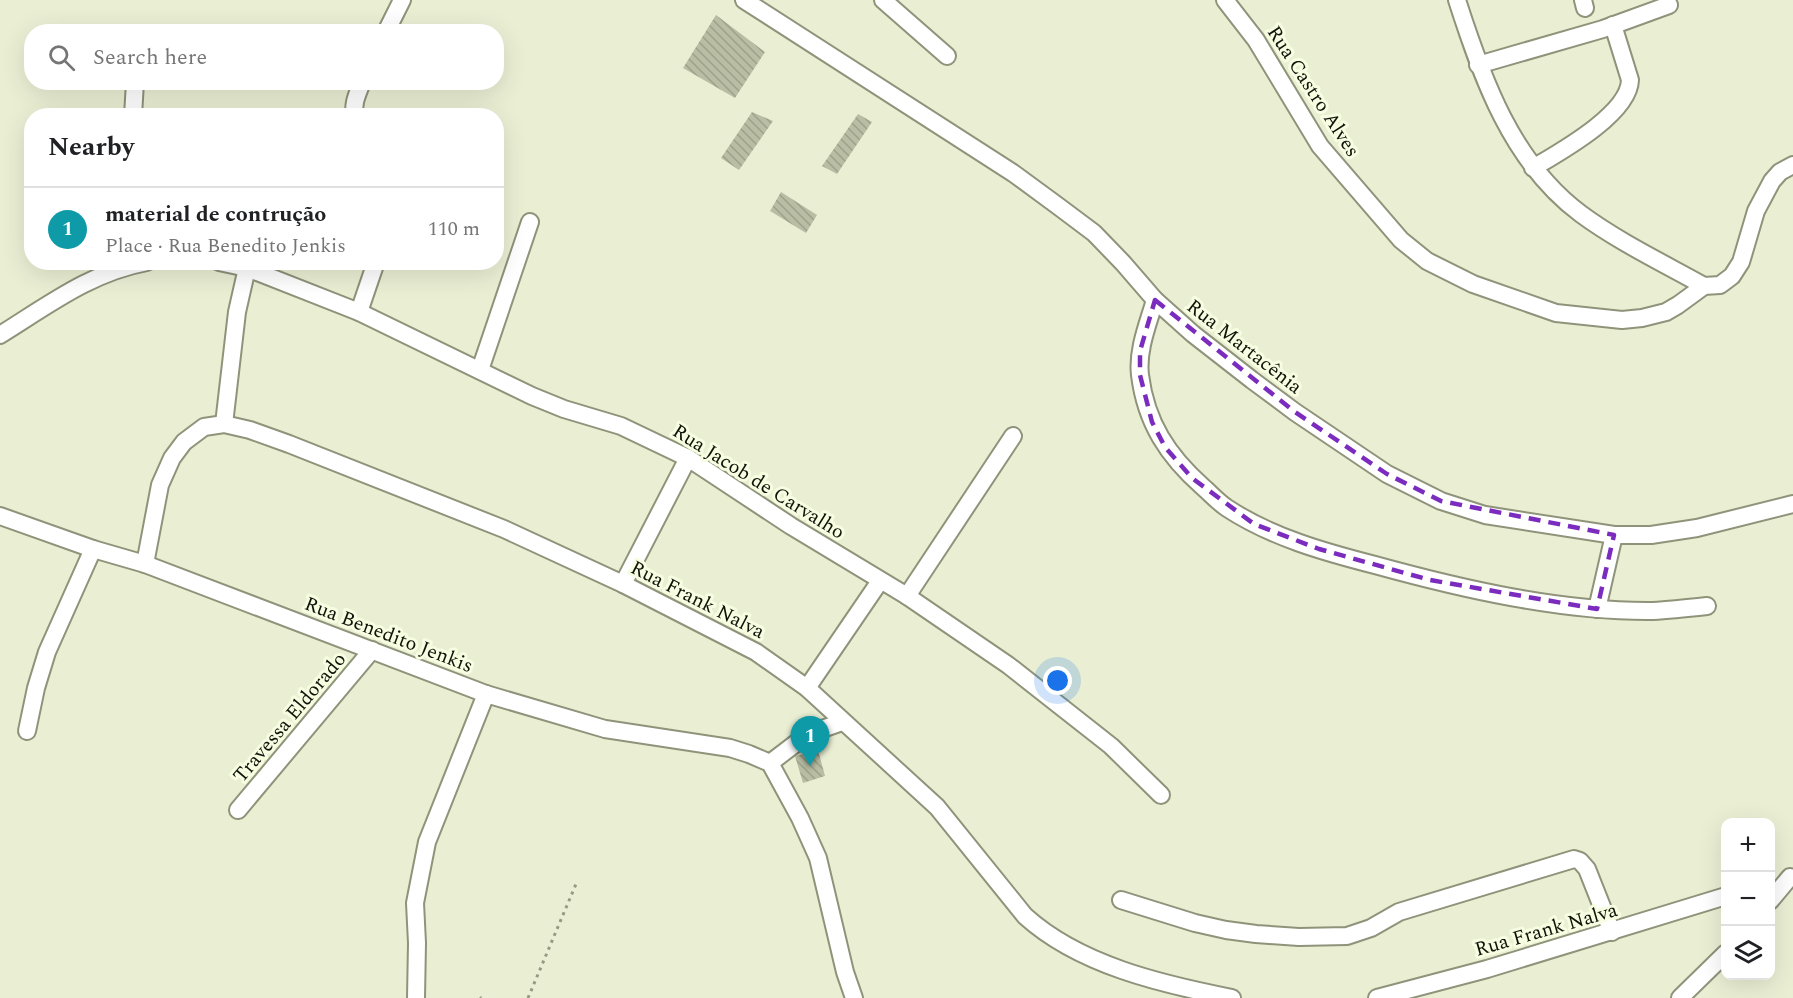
<!DOCTYPE html>
<html lang="en">
<head>
<meta charset="utf-8">
<style>
	body { margin:0; font-family:Spectral,serif; background:#f6f6f6; color:#202124 }
	.controls { position:absolute; right:18px; bottom:18px; display:grid; overflow:hidden; border-radius:12px; box-shadow:0 6px 24px #0002 }
	.controls button { width:54px; height:54px; display:grid; place-items:center; padding:0; border:0; border-bottom:2px solid #e0e0e0; background:#fff; color:#202124; font:30px sans-serif }
	.you { position:absolute; left:1058px; top:681px; width:21px; height:21px; margin:-15px; border:4px solid #fff; border-radius:50%; background:#1a73e8; box-shadow:0 0 0 9px #1a73e833 }
	.badge { display:grid; place-items:center; width:39px; height:39px; border-radius:50%; background:#db2777; color:#fff; font-size:20px; font-weight:700 }
	.pin { position:absolute; translate:-50% -50px; filter:drop-shadow(0 2px 3px #0008) }
	.pin::after { content:''; position:absolute; top:32px; width:21px; height:18px; background:inherit; clip-path:polygon(0 0,100% 0,50% 100%) }
	.list { margin:0; padding:0; list-style:none }
	h2 { display:flex; justify-content:space-between; align-items:center; height:78px; margin:0; padding:0 24px; font-size:26px }
	h2 small { font-size:20px; font-weight:400; color:#757577 }
	.list li { display:grid; grid-template-columns:39px 1fr auto; gap:18px; align-items:center; box-sizing:border-box; height:84px; padding:0 24px; border-top:2px solid #e0e0e0 }
	.list b { display:block; font-size:22px; white-space:nowrap }
	.list p { margin:0; font-size:20px; white-space:nowrap; color:#757577 }
	.list em { font-size:20px; font-style:normal; color:#757577 }
	.icon { flex:none; width:33px; height:33px; fill:none; stroke:currentColor; stroke-width:2; stroke-linecap:round; stroke-linejoin:round }
	.map { position:relative; flex:none; width:1793px; height:998px; overflow:hidden }
	.search { position:absolute; background:#fff; box-shadow:0 6px 24px #0002; left:24px; top:24px; width:480px; height:66px; display:flex; align-items:center; gap:15px; box-sizing:border-box; padding:0 21px; border-radius:24px; color:#757577; font-size:22px }
	.panel { position:absolute; background:#fff; box-shadow:0 6px 24px #0002; left:24px; top:108px; width:480px; height:162px; border-radius:24px }
	.map>svg:first-child { display:block }
	.building { fill:url(#building-back-hatch) }
	.lines { fill:none; stroke-linecap:round; stroke-linejoin:round }
	.minor-casing { stroke:#8f937a; stroke-width:20 }
	.path { stroke:#969985; stroke-width:3; stroke-dasharray:3 4.5; stroke-linecap:butt }
	.minor { stroke:#fff; stroke-width:16 }
	.marked { fill:none; stroke:#7b2cbf; stroke-width:4.5; stroke-dasharray:12 8; stroke-linejoin:round }
	.labels { text-anchor:middle; stroke-width:6; stroke-linejoin:round; paint-order:stroke }
	.street-label { font-size:20px; fill:#111209; stroke:#f7fde1 }
</style>
</head>
<body>
<div class="map">
<svg width="1793" height="998" viewBox="0 0 1793 998">
	<defs>
		<pattern id="building-back-hatch" width="6" height="6" patternUnits="userSpaceOnUse" patternTransform="scale(1.5)"><rect width="6" height="6" fill="#b8bda3"/><path d="M-1 5l2 2M0 0l6 6M5-1l2 2" fill="none" stroke="#9da18b"/></pattern>
	</defs>
	<rect width="100%" height="100%" fill="#eaefd4"/>
	<!-- building -->
	<g class="building">
		<path d="M716,15L765,52L735,98L683,68Z"/>
		<path d="M752,112L773,121L739,170L721,158Z"/>
		<path d="M858,114L872,122L837,174L822,166Z"/>
		<path d="M781,192L817,215L806,233L770,211Z"/>
		<path d="M818,750L825,776L803,783L795,756Z"/>
	</g>
	<g class="lines">
		<!-- minor casing -->
		<g class="minor-casing">
			<g id="minor">
				<path d="M744,0L1013,173L1058,206L1094,233L1123,263L1155,300L1193,334L1252,380L1295,412L1387,474L1441,501L1485,515L1614,535H1651L1697,528L1793,504"/>
				<path d="M883,0L947,56"/>
				<path d="M1225,0L1256,40L1320,146L1401,240L1427,261L1473,284L1556,313L1622,320L1642,318L1666,312L1678,305L1704,286L1720,285L1732,276L1741,262L1756,211L1772,181L1780,172L1793,165"/>
				<path d="M1457,0C1482,78 1512,163 1581,214C1619,242 1663,263 1704,286"/>
				<path d="M1583,0L1585,8"/>
				<path d="M386,32L402,0"/>
				<path d="M1478,65L1603,29L1669,5"/>
				<path d="M133,116L135,82"/>
				<path d="M355,116C352,104 358,93 362,82"/>
				<path d="M1533,168C1560,152 1629,114 1630,80L1613,25"/>
				<path d="M219,262L247,268L359,312L532,396L564,409L621,426L688,458L791,526L907,596L1008,665L1111,746L1161,795"/>
				<path d="M1155,300C1148,324 1137,350 1140,375C1146,423 1168,456 1203,487C1211,494 1218,502 1227,508C1271,537 1324,552 1375,565C1462,589 1562,612 1653,611C1671,610 1689,608 1707,606"/>
				<path d="M359,312L376,262"/>
				<path d="M0,335C47,306 91,272 147,262"/>
				<path d="M480,370L530,222"/>
				<path d="M224,424L237,312L247,268"/>
				<path d="M0,516L93,549L145,564L486,694L605,729L730,748L749,754L770,763L800,818L818,858L845,972L854,998"/>
				<path d="M145,564L160,485L172,458L184,442L204,427L224,424L250,430L289,444L504,529L623,584L756,652L807,688L937,807L1025,916C1079,965 1161,984 1232,998"/>
				<path d="M623,584L688,458"/>
				<path d="M907,596L1013,436"/>
				<path d="M1597,609L1614,535"/>
				<path d="M807,688L880,581"/>
				<path d="M27,731L36,688L47,652L93,549"/>
				<path d="M770,763L808,734L842,722"/>
				<path d="M238,810L372,650"/>
				<path d="M1121,900L1195,923L1226,930L1256,934L1299,937L1347,936L1371,928L1399,912L1574,859L1580,861L1587,869L1612,932"/>
				<path d="M1770,901L1790,877"/>
				<path d="M416,998L417,943L415,903L427,842L486,694"/>
				<path d="M1377,998L1487,969L1726,896"/>
				<path d="M1680,998L1726,953"/>
			</g>
		</g>
		<!-- path -->
		<g class="path">
			<path d="M480,997L481,998"/>
			<path d="M528,998L576,884"/>
		</g>
		<!-- minor -->
		<use href="#minor" class="minor"/>
	</g>
	<!-- marked area -->
	<path class="marked" d="M1155,300L1295,412L1387,474L1441,501L1614,535L1597,609L1430,580L1319,549L1254,524L1192,478L1165,447L1152,422L1140,375V351Z"/>
	<g class="labels">
		<!-- street labels -->
		<g class="street-label">
			<text transform="translate(1314 91) rotate(57)" y="7">Rua Castro Alves</text>
			<text transform="translate(1245 346) rotate(38)" y="7">Rua Martacênia</text>
			<text transform="translate(759 481) rotate(32)" y="7">Rua Jacob de Carvalho</text>
			<text transform="translate(698 599) rotate(27)" y="7">Rua Frank Nalva</text>
			<text transform="translate(389 634) rotate(21)" y="7">Rua Benedito Jenkis</text>
			<text transform="translate(289 717) rotate(-50)" y="7">Travessa Eldorado</text>
			<text transform="translate(1546 929) rotate(-16)" y="7">Rua Frank Nalva</text>
		</g>
	</g>
</svg>
<div class="controls">
<button>+</button>
<button>−</button>
<button><svg class="icon" aria-label="layers" viewBox="0 0 24 24"><path d="M12 4l9 5-9 5-9-5zM3 14l9 5 9-5"/></svg></button>
</div>
<div class="you"></div>
<div class="pin badge" style="left:810px;top:766px;background:#0f9aa8">1</div>
<div class="search"><svg class="icon" aria-label="search" viewBox="0 0 24 24"><circle cx="10" cy="10" r="6"/><path d="M15 15l6 6"/></svg>Search here</div>
<section class="panel">
<h2>Nearby<small></small></h2>
<ul class="list">
<li><span class="badge" style="background:#0f9aa8">1</span><div><b>material de contrução</b><p>Place · Rua Benedito Jenkis</p></div><em>110 m</em></li>
</ul>
</section>
</div>
</body>
</html>
